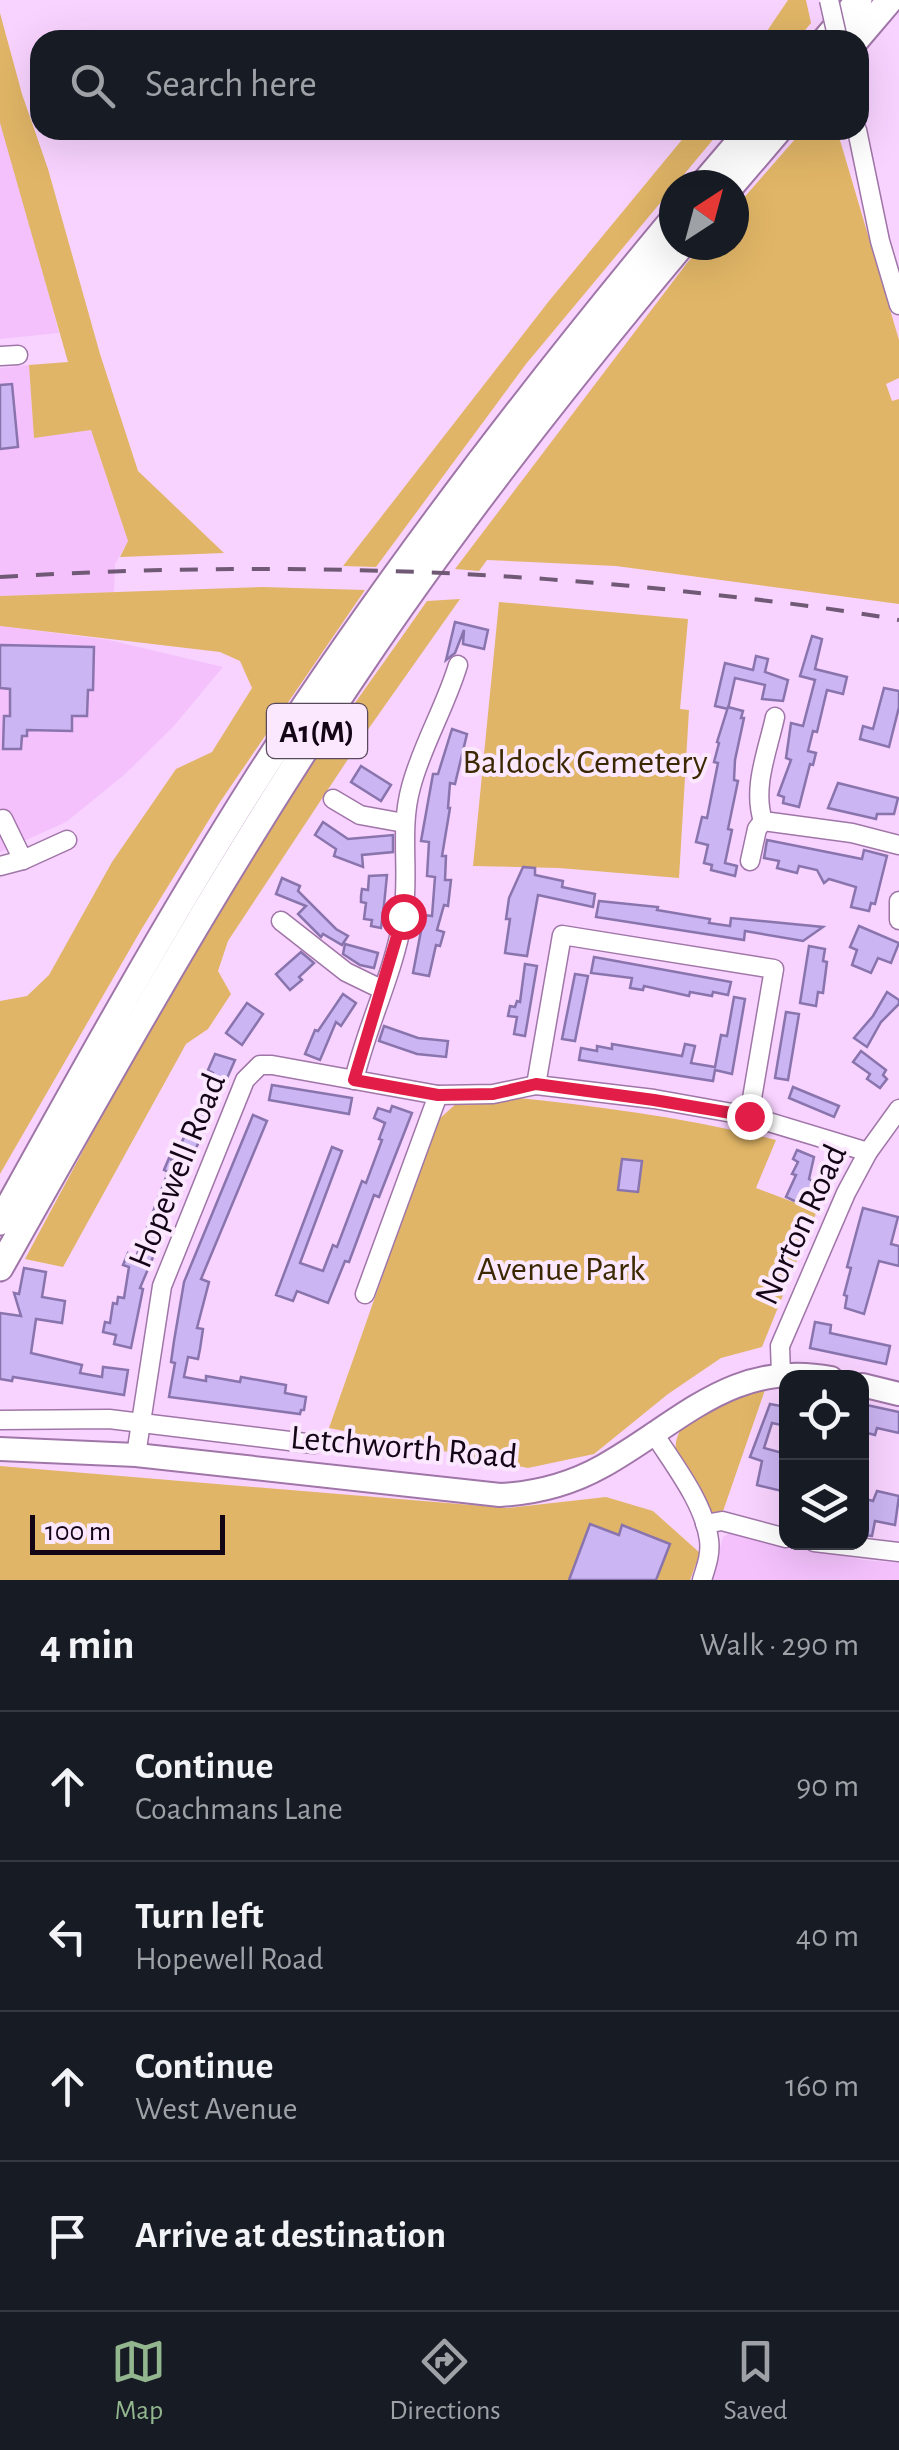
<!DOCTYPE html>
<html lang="en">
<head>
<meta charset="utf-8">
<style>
	body { margin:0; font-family:"Alegreya Sans",sans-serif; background:#242831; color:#f1f3f6 }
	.controls { position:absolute; right:30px; bottom:30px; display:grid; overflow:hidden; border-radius:20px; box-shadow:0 10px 40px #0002 }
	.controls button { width:90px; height:90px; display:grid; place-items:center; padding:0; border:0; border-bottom:2px solid #363941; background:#171b24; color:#f1f3f6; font:50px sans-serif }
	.compass { position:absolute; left:659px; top:170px; width:90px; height:90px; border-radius:50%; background:#171b24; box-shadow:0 10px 40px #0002; rotate:36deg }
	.scale { position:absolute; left:30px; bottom:25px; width:195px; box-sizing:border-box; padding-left:10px; border:5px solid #130516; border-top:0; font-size:28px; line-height:35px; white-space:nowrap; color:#130516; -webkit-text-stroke:8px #fbe8fe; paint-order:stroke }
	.stop { position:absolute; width:30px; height:30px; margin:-22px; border:8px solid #e11d48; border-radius:50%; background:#fff }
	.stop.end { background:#e11d48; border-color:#fff; box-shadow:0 2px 10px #0008 }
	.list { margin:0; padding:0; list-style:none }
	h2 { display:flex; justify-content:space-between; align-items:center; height:130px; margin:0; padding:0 40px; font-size:42px }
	h2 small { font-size:32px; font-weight:400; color:#9ea1a6 }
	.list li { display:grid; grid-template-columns:65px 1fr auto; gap:30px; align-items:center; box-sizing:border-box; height:150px; padding:0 40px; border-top:2px solid #363941 }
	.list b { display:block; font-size:38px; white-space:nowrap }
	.list p { margin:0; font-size:32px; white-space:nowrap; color:#9ea1a6 }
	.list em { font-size:32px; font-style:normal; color:#9ea1a6 }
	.icon { flex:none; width:55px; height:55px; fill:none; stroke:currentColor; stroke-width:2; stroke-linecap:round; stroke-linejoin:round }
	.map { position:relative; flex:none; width:899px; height:1580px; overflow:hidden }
	.search { position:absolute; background:#171b24; box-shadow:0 10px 40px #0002; left:30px; right:30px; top:30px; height:110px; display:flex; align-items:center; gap:25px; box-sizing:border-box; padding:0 35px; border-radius:30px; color:#9ea1a6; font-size:38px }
	.sheet { height:730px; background:#171b24 }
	nav { display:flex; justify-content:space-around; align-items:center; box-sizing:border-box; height:140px; border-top:2px solid #363941; background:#171b24; font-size:28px; color:#9ea1a6 }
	nav a { display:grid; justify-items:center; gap:5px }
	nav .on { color:#92b68e }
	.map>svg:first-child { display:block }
	.built { fill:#f4c1fd }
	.green { fill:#e0b567 }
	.building { fill:#cbb5f2; stroke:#8974ad; stroke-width:2.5 }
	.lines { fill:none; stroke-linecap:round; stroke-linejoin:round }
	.minor-casing { stroke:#a076a8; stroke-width:21 }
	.major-casing { stroke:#a076a8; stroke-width:26 }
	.highway-casing { stroke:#a076a8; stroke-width:29 }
	.minor { stroke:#fff; stroke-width:18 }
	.major { stroke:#fff; stroke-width:22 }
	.highway { stroke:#fff; stroke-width:25 }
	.rail { stroke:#705975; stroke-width:4; stroke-dasharray:18 18; stroke-linecap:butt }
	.minor-bridge-casing { stroke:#a076a8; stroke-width:21; stroke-linecap:butt }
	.minor-bridge { stroke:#fff; stroke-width:18 }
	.route { stroke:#e11d48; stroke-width:12 }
	.labels { text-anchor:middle; stroke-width:8; stroke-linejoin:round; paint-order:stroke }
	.shield { fill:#fbe8fe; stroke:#59495c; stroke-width:2.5 }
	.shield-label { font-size:32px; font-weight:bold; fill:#130516 }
	.park-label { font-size:35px; fill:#3c2800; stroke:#fbe8fe }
	.street-label { font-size:35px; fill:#130516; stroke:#fbe8fe }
</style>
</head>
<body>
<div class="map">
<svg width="899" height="1580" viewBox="0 0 899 1580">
	<rect width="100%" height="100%" fill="#f8d3ff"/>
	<!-- built -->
	<g class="built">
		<path d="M0,123L14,165L59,333L0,339Z"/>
		<path d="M29,365L34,437L91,430L128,541L115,564L114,592L0,596V368Z"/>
		<path d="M0,626L109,640L223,667L173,727L124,775L66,822L0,852Z"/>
		<path d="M734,1530L863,1560L899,1563V1580H712L723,1537Z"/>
	</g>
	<!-- green -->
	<g class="green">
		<path d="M788,0H806L811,23L797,40H761Z"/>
		<path d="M0,13L22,94L48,169L100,354L138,471L224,553L120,557L128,541L91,430L34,438L29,365L68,362L0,123Z"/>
		<path d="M690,130H721L526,364L376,567L343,566L549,301Z"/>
		<path d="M803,130H837L899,340V378L886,384L892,401L899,399V604L616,566L487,560L479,571L455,569L687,263L703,245H734V209Z"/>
		<path d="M262,587L365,590L220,802L141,930L0,1174V1001L27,996L49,975L112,862L176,769L212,752L252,688L240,661L220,652L0,626V596Z"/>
		<path d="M460,599L362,738L228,941L218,971L231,994L208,1029L186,1044L63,1267L25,1259C89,1140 151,1021 221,905C284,800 357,701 427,601Z"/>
		<path d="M499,602L688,619L680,709L689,710L679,878L559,868L473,866Z"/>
		<path d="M508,1097C599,1106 687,1118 776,1140L756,1188L817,1211L762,1347L721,1358L668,1394L594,1454L528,1468L329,1428L437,1121L458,1102Z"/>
		<path d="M767,1384L721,1517L711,1516L676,1454C671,1409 734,1396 767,1384Z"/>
		<path d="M0,1466L508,1508L606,1497L653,1511L700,1553L690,1580H0Z"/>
	</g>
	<!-- building -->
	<g class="building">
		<path d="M12,384L18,447L0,449V385Z"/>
		<path d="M455,622L488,630L484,649L463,644L464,630L455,653L446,660Z"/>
		<path d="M812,636L822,639L815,669L847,677L843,694L827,690L817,732L813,731L808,751L816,753L813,765L810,764L799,807L783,803L784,797L778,795L791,760L786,758L791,723L803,726L815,680L800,676Z"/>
		<path d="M0,645L94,647L93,690H88L87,716H72V731L27,730V736H22L21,749H3L4,716H10V689L0,688Z"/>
		<path d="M756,656L768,659L765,672L788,680L783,701L762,699L765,685L735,678L728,709L715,706L725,663L753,670Z"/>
		<path d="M884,688L899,691V707L889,747L860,739L863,726L873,729Z"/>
		<path d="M728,707L743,711L741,718H744L735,760L734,780L738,781L728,829L732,830L725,863L737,866L735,876L711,870L712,865L704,863L708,845L696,842L702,817L707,818L718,763L714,762L719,743L717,742Z"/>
		<path d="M452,729L467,734L455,784L450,783L448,808H450L442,856H446L445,880H451L448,906L444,905L437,930L444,932L440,946L436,945L429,976L413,973L424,915L432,916L435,877L427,876L429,842L421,841L433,774H438Z"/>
		<path d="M361,766L391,785L381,801L351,782Z"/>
		<path d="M838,783L898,798L894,814H877L876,819L828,808Z"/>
		<path d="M323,822L348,839L393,835V852L362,855L363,867L334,856L336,849L315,835Z"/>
		<path d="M767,840L862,859L864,850L887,856L875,904L871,903L869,911L851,907L856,887L829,879L824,883L817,870L799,866L797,873L777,868L779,861L764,858Z"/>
		<path d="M523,867L535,868V875L563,881L562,887L595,894L593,907L538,895L527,956L505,953L510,919H506L509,898Z"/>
		<path d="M387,875L384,905L381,928L371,926L372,920L364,919L366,903L361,902V896L362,889L368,890L369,876Z"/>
		<path d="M282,878L300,886L298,891L336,929L348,936L342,945L323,934L321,937L298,914L306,906L276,894Z"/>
		<path d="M599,901L658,907L657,910L710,919L709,923L730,926L731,918L823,927L803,941L745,931L744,940L596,917Z"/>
		<path d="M859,926L899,943L891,963L878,958L871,973L852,965L857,950L850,947Z"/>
		<path d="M345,944L378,953L374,968L360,965L343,954Z"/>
		<path d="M809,946L825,949L823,961L827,962L823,993L818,992L816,1006L800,1003Z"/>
		<path d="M301,952L314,963L299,977L302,980L290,990L276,974Z"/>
		<path d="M594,957L731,982L728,995L713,992L712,996L690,992L689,996L644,986L643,990L630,988L632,978L591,973Z"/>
		<path d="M525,964L537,966L525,1036L514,1034L517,1017L508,1016L510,1006L515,1007L517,1001L520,1002Z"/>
		<path d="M575,974L588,976L575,1041L562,1039Z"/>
		<path d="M887,992L899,1000V1004L881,1022L867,1047L854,1038L873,1016Z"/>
		<path d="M343,994L356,1003L341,1026L336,1022L320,1060L305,1054L315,1030L318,1031Z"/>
		<path d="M734,997L745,999L732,1074L715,1070L713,1081L579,1060L581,1048L597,1051V1046L612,1049V1044L682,1056L685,1044L695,1046L691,1063L715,1067L721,1035L727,1036Z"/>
		<path d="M247,1003L263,1014L242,1045L226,1033Z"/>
		<path d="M786,1012L799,1014L788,1080L775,1078Z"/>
		<path d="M384,1026L418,1038L448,1041L446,1057L417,1054L379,1041Z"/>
		<path d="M861,1051L886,1070L883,1075L887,1079L880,1088L867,1079L870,1074L853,1062Z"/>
		<path d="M215,1054L235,1060L221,1092L206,1090L213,1073L208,1070Z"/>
		<path d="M272,1085L352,1098L349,1114L269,1100Z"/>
		<path d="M793,1087L839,1106L834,1117L789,1098Z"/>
		<path d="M204,1094L218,1100L175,1194L164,1222L167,1224L140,1288L143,1289L131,1348L114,1344L116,1335L103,1332L105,1322L110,1323L113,1303L117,1304L118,1297L124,1298L129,1267L123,1265L128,1253L136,1257L168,1172L164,1170L169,1158L173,1161Z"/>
		<path d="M392,1106L412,1113L379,1197L374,1195L349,1262L345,1261L328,1303L297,1291L293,1301L276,1295L332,1147L342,1151L300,1263L323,1271L333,1245L337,1247L362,1181L366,1183L382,1140L379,1139L385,1123L374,1118L378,1108L390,1112Z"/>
		<path d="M253,1115L267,1121L201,1279L209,1282L197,1328L203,1329L200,1349L198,1359L188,1357L184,1377L206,1381V1376L240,1382L241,1377L286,1385L285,1393L306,1397L304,1410H301L300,1414L169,1397L175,1363L171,1362L174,1341L184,1282Z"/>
		<path d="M797,1150L814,1157L809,1179L812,1181L811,1188L803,1205L786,1197L796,1175L792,1174L798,1162L793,1159Z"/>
		<path d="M622,1159L642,1161L638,1192L618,1190Z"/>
		<path d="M863,1208L898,1217L891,1244L899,1246V1266L879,1261L864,1314L845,1308L847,1296L844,1295L851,1268L847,1267Z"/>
		<path d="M24,1268L46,1272L42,1297L65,1301L62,1323L36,1319L31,1353L82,1365L80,1373L102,1377L103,1367L128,1370L124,1395L13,1377L12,1381L0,1379V1313L21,1316L14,1293L19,1294Z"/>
		<path d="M815,1322L831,1325L830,1333L890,1346L886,1364L810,1348Z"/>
		<path d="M770,1404L786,1407V1426L772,1423L764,1448L786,1454V1492L757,1485L762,1461L750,1457Z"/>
		<path d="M862,1404L899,1412V1433L877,1428L875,1435L863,1432Z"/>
		<path d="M877,1491L899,1496L895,1525L875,1521L872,1536L862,1535V1498L873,1501Z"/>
		<path d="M590,1524L619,1535L622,1525L670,1544L656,1580H569Z"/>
	</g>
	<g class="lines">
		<!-- minor casing -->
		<g class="minor-casing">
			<g id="minor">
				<path d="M857,130L880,241L899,305"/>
				<path d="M0,356L18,355"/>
				<path d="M775,717C768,750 752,787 763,821L852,833L899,845"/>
				<path d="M333,799L360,815L404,823"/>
				<path d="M3,819L23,860"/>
				<path d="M750,861L757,829L763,821"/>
				<path d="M0,866L23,860L67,840"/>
				<path d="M899,901V920"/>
				<path d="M281,921L346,972L381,989"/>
				<path d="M354,1080C367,1025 394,973 403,917C410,874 399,830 411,787C422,745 445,708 458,665"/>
				<path d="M536,1085L562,935L774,969L749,1116"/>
				<path d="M365,1294L438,1095"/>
				<path d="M781,1374L780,1346L846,1193L868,1152L899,1109"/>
				<path d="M0,1420L109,1419L314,1444"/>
				<path d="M653,1432C673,1464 704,1502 709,1540C711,1554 706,1567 702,1580"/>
				<path d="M136,1455L162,1286L245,1080L260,1065H272L438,1095L493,1094L536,1085L654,1099L749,1116L868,1152"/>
				<path d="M705,1524L722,1521L786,1538"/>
				<path d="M814,1542L899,1552"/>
			</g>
		</g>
		<!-- major casing -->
		<g class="major-casing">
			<g id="major">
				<path d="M862,1385L899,1394"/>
				<path d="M0,1449L136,1455L500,1495C537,1493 571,1484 603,1466C680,1423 733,1359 831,1378"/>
			</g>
		</g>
		<!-- highway casing -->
		<g class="highway-casing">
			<g id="highway">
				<path d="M825,40L859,0"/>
				<path d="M856,40L890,0"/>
				<path d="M702,185L749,130"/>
				<path d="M732,185L779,130"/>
				<path d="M0,1222C83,1072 166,922 258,777C384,581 525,397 674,218"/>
				<path d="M0,1268C115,1064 229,860 361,665C459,519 569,380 682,245"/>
			</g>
		</g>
		<!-- minor -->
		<use href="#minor" class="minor"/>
		<!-- major -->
		<use href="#major" class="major"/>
		<!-- highway -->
		<use href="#highway" class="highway"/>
		<!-- rail -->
		<path class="rail" d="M0,577C227,563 455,567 681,591C754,599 827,607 899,620"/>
		<!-- minor-bridge casing -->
		<g class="minor-bridge-casing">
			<path id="minor-bridge" d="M829,0L838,40"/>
		</g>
		<!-- minor-bridge -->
		<use href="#minor-bridge" class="minor-bridge"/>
	</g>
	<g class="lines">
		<!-- route -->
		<path class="route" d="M403,916L354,1080L438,1095L493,1094L536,1084L654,1100L749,1116"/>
	</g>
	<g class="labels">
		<!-- shield labels -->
		<rect class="shield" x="267" y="704" width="100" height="54" rx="8"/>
		<g class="shield-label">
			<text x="317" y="742">A1(M)</text>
		</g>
		<!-- park labels -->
		<g class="park-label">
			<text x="585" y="773">Baldock Cemetery</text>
			<text x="561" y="1280">Avenue Park</text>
		</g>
		<!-- street labels -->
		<g class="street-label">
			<text transform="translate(176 1170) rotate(-68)" y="12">Hopewell Road</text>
			<text transform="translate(800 1224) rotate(-65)" y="12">Norton Road</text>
			<text transform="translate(404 1446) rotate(5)" y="12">Letchworth Road</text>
		</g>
	</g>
</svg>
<div class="controls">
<button><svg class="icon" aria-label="locate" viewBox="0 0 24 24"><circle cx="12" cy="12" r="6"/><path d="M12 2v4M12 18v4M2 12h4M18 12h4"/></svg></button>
<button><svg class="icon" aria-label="layers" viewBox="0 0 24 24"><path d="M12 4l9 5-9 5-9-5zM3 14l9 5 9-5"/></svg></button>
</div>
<svg class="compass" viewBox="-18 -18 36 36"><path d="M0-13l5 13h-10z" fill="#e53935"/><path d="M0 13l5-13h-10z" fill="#9ea1a6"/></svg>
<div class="scale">100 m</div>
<div class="stop" style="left:403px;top:916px"></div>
<div class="stop end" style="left:749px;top:1116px"></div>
<div class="search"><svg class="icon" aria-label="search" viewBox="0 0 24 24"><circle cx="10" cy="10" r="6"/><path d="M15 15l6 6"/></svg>Search here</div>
</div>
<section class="sheet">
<h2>4 min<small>Walk · 290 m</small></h2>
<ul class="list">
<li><svg class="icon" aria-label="ahead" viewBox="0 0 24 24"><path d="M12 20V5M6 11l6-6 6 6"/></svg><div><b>Continue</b><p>Coachmans Lane</p></div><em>90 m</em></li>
<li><svg class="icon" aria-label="left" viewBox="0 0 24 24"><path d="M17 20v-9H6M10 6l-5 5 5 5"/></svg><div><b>Turn left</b><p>Hopewell Road</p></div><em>40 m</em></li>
<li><svg class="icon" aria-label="ahead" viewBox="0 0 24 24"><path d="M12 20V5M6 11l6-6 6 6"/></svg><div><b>Continue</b><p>West Avenue</p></div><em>160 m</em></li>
<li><svg class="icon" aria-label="arrive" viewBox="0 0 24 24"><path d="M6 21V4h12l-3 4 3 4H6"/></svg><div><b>Arrive at destination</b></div></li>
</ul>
</section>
<nav>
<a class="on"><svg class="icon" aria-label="map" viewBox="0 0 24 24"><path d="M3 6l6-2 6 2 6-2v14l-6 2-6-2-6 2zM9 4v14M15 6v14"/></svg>Map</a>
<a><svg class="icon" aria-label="directions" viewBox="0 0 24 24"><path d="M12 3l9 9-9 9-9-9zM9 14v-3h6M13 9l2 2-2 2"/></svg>Directions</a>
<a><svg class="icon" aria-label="saved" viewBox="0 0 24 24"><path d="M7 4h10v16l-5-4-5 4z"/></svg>Saved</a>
</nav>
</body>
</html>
